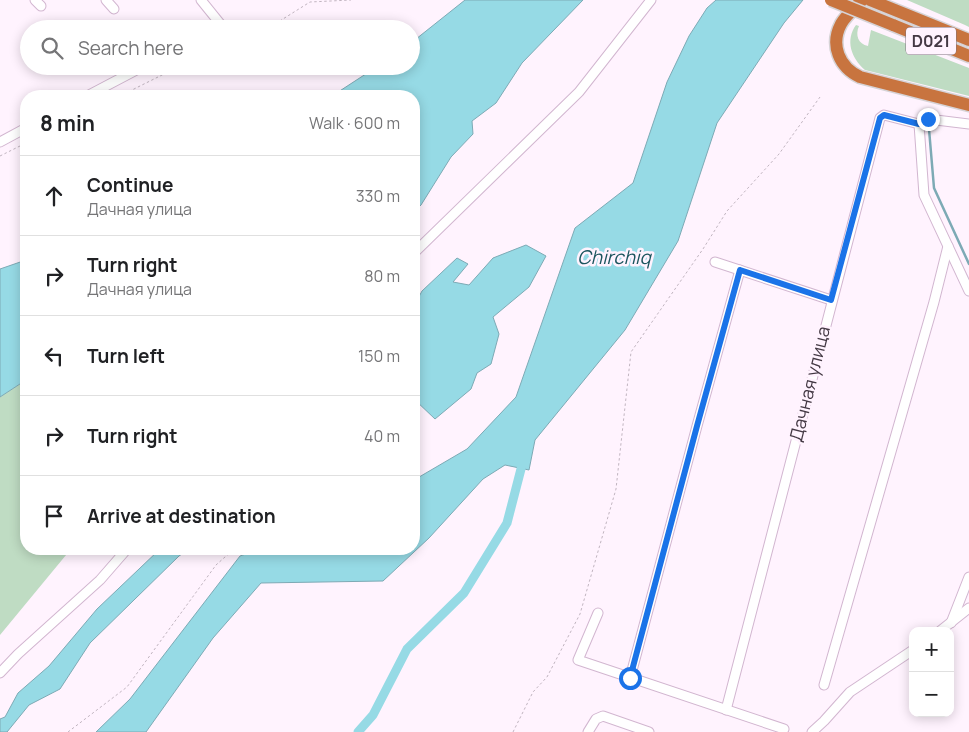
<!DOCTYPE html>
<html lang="en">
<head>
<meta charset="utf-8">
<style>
	body { margin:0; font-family:Manrope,sans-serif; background:#f6f6f6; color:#202124 }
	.controls { position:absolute; right:15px; bottom:15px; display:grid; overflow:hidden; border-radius:10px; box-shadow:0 2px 12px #0003 }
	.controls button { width:45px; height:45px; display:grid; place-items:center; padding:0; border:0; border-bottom:1px solid #e0e0e0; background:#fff; color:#202124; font:25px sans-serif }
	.stop { position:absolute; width:15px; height:15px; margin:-11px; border:4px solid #1a73e8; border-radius:50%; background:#fff }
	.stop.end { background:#1a73e8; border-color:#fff; box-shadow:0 1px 5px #0008 }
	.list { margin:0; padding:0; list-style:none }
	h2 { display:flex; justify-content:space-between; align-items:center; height:65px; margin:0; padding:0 20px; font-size:21px }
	h2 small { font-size:16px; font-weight:400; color:#757577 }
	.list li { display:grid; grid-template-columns:32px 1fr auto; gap:15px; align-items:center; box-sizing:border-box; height:80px; padding:0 20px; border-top:1px solid #e0e0e0 }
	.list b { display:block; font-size:19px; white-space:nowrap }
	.list p { margin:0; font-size:16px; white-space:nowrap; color:#757577 }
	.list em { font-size:16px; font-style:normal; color:#757577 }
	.icon { flex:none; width:28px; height:28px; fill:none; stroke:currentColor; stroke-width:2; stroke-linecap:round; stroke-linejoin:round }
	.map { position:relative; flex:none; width:969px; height:732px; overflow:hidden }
	.search { position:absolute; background:#fff; box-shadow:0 2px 12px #0003; left:20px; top:20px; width:400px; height:55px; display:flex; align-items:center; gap:12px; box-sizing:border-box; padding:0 18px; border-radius:28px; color:#757577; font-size:19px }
	.panel { position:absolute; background:#fff; box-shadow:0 2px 12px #0003; left:20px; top:90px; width:400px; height:465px; border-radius:20px }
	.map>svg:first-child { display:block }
	.green { fill:#bfdcc3 }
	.water { fill:#96dae5; stroke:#7daab5 }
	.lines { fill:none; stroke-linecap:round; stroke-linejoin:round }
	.stream { stroke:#7daab5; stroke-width:2.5 }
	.canal { stroke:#96dae5; stroke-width:9 }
	.minor-casing { stroke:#d2b6d0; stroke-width:11 }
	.highway-casing { stroke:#d6d3d6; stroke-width:15 }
	.path { stroke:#c1b5c0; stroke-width:1; stroke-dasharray:2.5 2.5; stroke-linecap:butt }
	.minor { stroke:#fff; stroke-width:9 }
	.highway { stroke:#c8743f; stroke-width:12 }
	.highway-bridge-casing { stroke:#d6d3d6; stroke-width:15; stroke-linecap:butt }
	.highway-bridge { stroke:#c8743f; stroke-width:12 }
	.route { stroke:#1a73e8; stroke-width:6 }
	.labels { text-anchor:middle; stroke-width:5; stroke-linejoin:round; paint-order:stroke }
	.shield { fill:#fff3fe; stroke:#7c717c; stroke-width:1 }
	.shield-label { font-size:16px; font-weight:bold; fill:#443944 }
	.street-label { font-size:18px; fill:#443944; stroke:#fff3fe }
	.water-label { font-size:19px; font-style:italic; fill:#1a545d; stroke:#fff3fe }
</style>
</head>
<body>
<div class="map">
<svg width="969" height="732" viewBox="0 0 969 732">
	<rect width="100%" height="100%" fill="#fff3fe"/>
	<!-- green -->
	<g class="green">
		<path d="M907,0H969V27L965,25Z"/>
		<path d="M856,25L859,26C855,35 858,44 868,46L871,30L969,68V96L865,70C851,58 845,40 856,25Z"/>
		<path d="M26,380V549H71L0,635V397Z"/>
	</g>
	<!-- water -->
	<g class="water">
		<path d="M465,0H583L522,63L496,103L472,121L473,134L451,157L421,205L414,212V96H332L378,66H411V43Z"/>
		<path d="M716,0H803L784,23L717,123L678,241L625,330L535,440L529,470L505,465L483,479L429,538L383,581L261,583L213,638L146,732H96L130,699L240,556L260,549H414V480L467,449L516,397L575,228L633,183L667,82L689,36L707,8Z"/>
		<path d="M526,245L546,256L529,287L493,317L499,334L491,364L477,373L471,389L435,419L414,399V306L422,291L457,258L468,264L453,282L469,285L493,258Z"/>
		<path d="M26,260V380L0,397V269Z"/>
		<path d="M160,549H189L179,556L90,643L60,689L29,705L7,732H0V719L5,717L18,693L49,666L97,609Z"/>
	</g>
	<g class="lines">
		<!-- stream -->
		<path class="stream" d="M929,129L934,188L969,264"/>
		<!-- canal -->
		<path class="canal" d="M358,732L373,715L407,649L464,593L507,523L521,469"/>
		<!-- minor casing -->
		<g class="minor-casing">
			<g id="minor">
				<path d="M35,0L41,6"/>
				<path d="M106,0L114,9"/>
				<path d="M201,0L222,26L216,29"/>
				<path d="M87,96L144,66"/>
				<path d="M919,124L924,195L969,291"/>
				<path d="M919,124L928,119L969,124"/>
				<path d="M0,142L26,128"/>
				<path d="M414,253L579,92L651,0"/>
				<path d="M715,262L831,300"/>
				<path d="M598,613L578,660L784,729"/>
				<path d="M951,623L969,577"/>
				<path d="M940,631L969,608"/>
				<path d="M0,673L18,654L100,580L127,549"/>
				<path d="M630,678L697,426L740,270"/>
				<path d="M824,685L934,302L948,246"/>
				<path d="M726,710L880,118L884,115L919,124"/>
				<path d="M588,732L596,719L603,716L649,732"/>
				<path d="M812,732L824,721L850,692L913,650"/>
			</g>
		</g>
		<!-- highway casing -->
		<g class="highway-casing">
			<g id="highway">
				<path d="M862,0C856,7 846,15 841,24C830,45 839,67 860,77L969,105"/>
				<path d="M870,0L969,40"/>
				<path d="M893,25L969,56"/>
			</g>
		</g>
		<!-- path -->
		<g class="path">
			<path d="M267,29L310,2L351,0"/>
			<path d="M120,96L180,66"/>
			<path d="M0,156L26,143"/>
			<path d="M68,732L127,687L216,565L234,549"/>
			<path d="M513,732L533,692L547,677L580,614L616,489L631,352L703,249L727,211L779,154L820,97"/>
		</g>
		<!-- minor -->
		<use href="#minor" class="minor"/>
		<!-- highway -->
		<use href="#highway" class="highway"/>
		<!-- highway-bridge casing -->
		<g class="highway-bridge-casing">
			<path id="highway-bridge" d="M831,0L893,25"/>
		</g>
		<!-- highway-bridge -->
		<use href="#highway-bridge" class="highway-bridge"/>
	</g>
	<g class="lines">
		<!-- route -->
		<path class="route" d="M630,678L697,426L740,270L831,300L880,118L884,115L919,124L928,119"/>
	</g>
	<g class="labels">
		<!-- shield labels -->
		<rect class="shield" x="906" y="27.5" width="50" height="27" rx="4"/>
		<g class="shield-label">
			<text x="931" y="47">D021</text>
		</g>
		<!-- street labels -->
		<g class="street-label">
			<text transform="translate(810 384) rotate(-76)" y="6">Дачная улица</text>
		</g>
		<!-- water labels -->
		<g class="water-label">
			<text x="614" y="264">Chirchiq</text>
		</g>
	</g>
</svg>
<div class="controls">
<button>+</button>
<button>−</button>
</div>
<div class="stop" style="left:630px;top:678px"></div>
<div class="stop end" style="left:928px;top:119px"></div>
<div class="search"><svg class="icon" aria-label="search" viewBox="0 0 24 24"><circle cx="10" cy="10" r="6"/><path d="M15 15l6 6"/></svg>Search here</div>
<section class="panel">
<h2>8 min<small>Walk · 600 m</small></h2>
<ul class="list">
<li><svg class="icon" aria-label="ahead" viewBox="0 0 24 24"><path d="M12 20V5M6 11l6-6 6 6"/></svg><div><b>Continue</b><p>Дачная улица</p></div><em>330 m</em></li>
<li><svg class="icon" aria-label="right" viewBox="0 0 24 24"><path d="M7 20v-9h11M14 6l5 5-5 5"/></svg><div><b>Turn right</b><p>Дачная улица</p></div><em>80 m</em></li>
<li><svg class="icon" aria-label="left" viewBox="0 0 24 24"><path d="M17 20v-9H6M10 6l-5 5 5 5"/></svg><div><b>Turn left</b></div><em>150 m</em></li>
<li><svg class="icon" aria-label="right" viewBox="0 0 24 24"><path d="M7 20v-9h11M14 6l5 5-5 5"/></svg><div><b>Turn right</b></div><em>40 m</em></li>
<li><svg class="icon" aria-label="arrive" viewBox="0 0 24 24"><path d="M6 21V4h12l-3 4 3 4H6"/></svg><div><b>Arrive at destination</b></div></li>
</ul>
</section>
</div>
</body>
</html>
